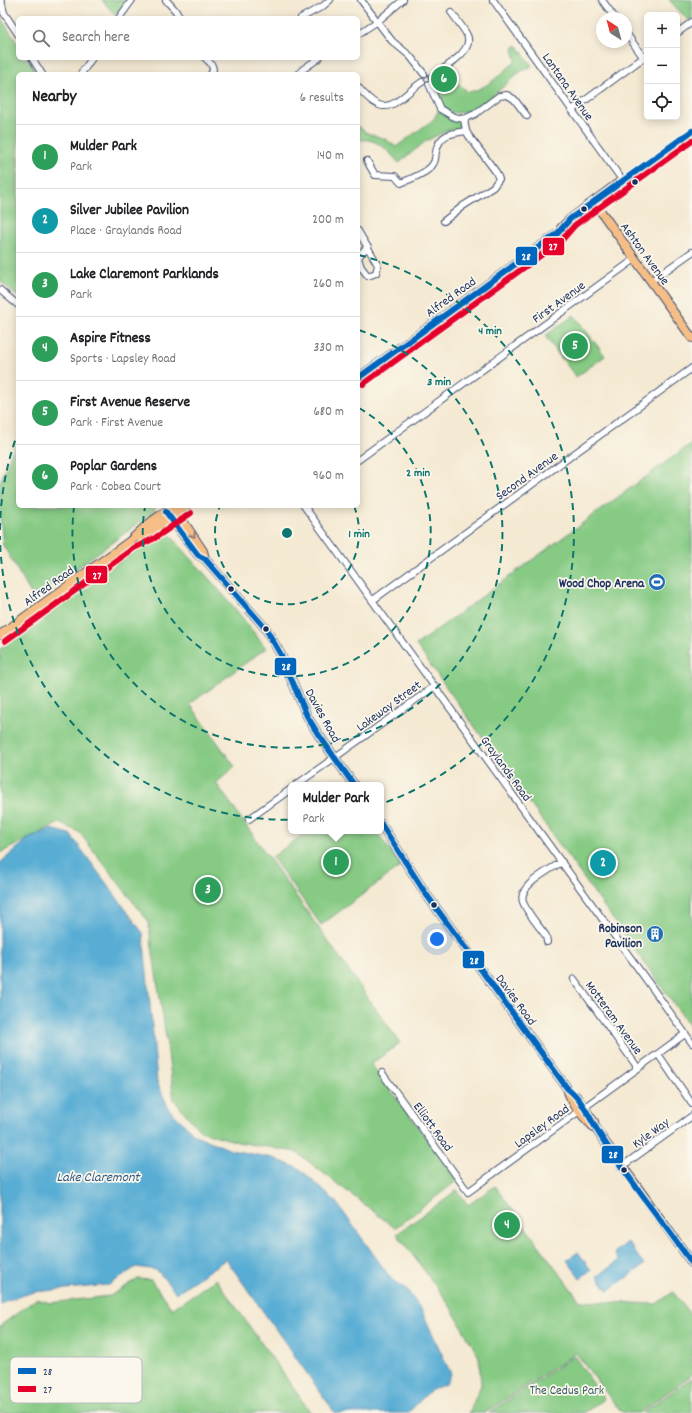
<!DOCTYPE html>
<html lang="en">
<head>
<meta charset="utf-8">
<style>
	body { margin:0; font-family:Dekko,sans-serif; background:#f2f2f2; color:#202124 }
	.controls { position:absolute; right:12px; top:12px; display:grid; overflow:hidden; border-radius:6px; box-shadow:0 2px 10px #0003 }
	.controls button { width:36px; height:36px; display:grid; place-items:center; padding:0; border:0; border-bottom:1px solid #e0e0e0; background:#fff; color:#202124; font:20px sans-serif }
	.compass { position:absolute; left:596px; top:12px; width:36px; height:36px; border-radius:50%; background:#fff; box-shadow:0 2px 10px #0003; rotate:324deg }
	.you { position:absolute; left:437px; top:939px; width:14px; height:14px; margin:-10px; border:3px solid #fff; border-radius:50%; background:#1a73e8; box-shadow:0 0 0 6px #1a73e833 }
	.badge { display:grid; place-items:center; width:26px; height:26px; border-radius:50%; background:#111827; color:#fff; font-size:13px; font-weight:700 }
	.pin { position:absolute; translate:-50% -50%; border:2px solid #fff; box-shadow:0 1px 4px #0006 }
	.popup { position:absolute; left:288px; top:782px; width:96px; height:52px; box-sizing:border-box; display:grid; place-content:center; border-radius:6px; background:#fff; filter:drop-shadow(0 1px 3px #0005); font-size:13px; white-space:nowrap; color:#757577 }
	.popup b { font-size:15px; color:#202124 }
	.popup::after { content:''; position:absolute; left:50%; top:100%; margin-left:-8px; border:8px solid transparent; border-top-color:#fff }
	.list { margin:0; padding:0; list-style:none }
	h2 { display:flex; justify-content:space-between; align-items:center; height:52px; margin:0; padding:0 16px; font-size:17px }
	h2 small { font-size:13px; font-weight:400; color:#757577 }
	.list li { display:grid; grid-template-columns:26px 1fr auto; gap:12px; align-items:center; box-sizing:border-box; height:64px; padding:0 16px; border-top:1px solid #e0e0e0 }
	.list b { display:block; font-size:15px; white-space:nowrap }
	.list p { margin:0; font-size:13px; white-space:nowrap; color:#757577 }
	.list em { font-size:13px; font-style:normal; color:#757577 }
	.icon { flex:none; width:22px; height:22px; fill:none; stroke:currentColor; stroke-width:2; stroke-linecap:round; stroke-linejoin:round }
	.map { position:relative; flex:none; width:692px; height:1413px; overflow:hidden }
	.search { position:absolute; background:#fff; box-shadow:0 2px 10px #0003; left:16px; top:16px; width:344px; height:44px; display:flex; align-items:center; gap:10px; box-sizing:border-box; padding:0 14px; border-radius:6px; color:#757577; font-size:15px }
	.panel { position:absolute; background:#fff; box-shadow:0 2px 10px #0003; left:16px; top:72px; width:344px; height:436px; border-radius:6px }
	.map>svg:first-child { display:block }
	.green { fill:#86ca84; stroke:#507c71 }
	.water { fill:#58add4; stroke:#3a6e99 }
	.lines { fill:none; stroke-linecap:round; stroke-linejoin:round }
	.minor-casing { stroke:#3c4b6f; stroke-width:8 }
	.major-casing { stroke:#3c4b6f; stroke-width:10 }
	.minor { stroke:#fff; stroke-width:6 }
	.major { stroke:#f6be87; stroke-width:8 }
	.bus-1-casing { stroke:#fbf7ec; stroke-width:9 }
	.bus-2-casing { stroke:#fbf7ec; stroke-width:9 }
	.bus-1 { stroke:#0065bd; stroke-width:6 }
	.bus-2 { stroke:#e4002b; stroke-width:6 }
	.oneway { stroke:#7e6f70 }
	.ring { fill:none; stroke:#0f766e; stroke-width:2; stroke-dasharray:7 5 }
	.bus-dot { fill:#1b2f5e; stroke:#fbf7ec; stroke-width:1.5 }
	.labels { text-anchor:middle; stroke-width:3.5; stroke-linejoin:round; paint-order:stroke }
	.street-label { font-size:13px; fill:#1b2f5e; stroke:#fbf7ec }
	.poi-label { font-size:13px; font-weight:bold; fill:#1b2f5e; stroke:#fbf7ec; text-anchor:end }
	.park-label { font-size:13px; fill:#3b5e69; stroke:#fbf7ec }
	.water-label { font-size:14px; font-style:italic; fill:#305b87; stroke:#fbf7ec }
	.key { fill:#fbf7ec; stroke:#b8bbc1; stroke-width:1 }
	.key-label { font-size:11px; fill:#1b2f5e }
	.centre { fill:#0f766e; stroke:#fbf7ec; stroke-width:2 }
	.ring-label { font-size:12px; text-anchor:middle; font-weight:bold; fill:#0f766e; stroke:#fbf7ec; stroke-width:3.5; stroke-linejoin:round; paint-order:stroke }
	.line-badge { stroke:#fbf7ec; stroke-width:1.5 }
	.badge-label { font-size:11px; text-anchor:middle; font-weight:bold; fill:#fff }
</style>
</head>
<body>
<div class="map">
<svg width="692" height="1413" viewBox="0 0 692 1413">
	<rect width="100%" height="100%" fill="#fbf7ec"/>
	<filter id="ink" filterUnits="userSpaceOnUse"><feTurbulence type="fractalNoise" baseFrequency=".025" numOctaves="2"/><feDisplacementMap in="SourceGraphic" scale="8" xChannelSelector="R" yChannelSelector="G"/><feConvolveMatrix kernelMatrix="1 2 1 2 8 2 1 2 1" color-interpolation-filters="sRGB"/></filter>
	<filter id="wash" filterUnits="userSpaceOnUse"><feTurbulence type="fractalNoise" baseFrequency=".012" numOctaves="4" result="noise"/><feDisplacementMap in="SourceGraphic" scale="16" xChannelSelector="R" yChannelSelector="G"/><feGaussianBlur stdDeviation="0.9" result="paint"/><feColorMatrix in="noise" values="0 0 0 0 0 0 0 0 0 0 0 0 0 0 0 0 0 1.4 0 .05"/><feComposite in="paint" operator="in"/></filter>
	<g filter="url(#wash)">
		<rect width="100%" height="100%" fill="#f4e9d2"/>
		<!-- green -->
		<g class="green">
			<path d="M102,0H128L115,15Z"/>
			<path d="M669,0H692V19L689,21Z"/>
			<path d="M0,17L18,44V58H27L37,74H18V297L0,281Z"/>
			<path d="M517,45L532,66C527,69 520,71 516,75C500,89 465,126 443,108C437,103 434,93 430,86L434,78L448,69L455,81L468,92C486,90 502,73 516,61L513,48Z"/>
			<path d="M438,111L452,119L462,120L463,129L448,130L426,141L399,163C389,152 375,135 358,141V126L367,133L385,139L396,147L434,119Z"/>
			<path d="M574,315L605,356L576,377L545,336Z"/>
			<path d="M18,442V506H155L154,512L34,599L3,545L0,515V483L11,454Z"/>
			<path d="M692,443V1029L416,645Z"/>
			<path d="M163,529H165L233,606L266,648L190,704L235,767L216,783L400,1043L371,1064L458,1180L395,1228L296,1152L238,1142L200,1131L174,1100L165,1031L148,921L79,832L59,823L2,852L0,854V649Z"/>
			<path d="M308,831H376L401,866L321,925L272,857Z"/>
			<path d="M495,1186L580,1301L656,1304L673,1292L692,1317V1375L639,1413H626L620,1411L576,1353L485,1413H469L481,1385L479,1357L447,1301L397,1234L457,1190L468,1205Z"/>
			<path d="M138,1279L151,1280L172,1309L216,1279L311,1413H0V1326L36,1299L50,1303L110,1296Z"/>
			<path d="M574,1356L604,1399L584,1413H489Z"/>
			<path d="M692,1378V1413H642Z"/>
		</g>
		<!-- water -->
		<g class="water">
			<path d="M51,829L70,834L143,933L153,1035L157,1082L169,1109L195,1135L231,1150L273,1158L300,1169L336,1202L392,1280L406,1289L421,1309L451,1374L447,1383L430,1391L408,1413H335L226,1259L176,1293L157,1270L136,1267L109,1285L34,1292L5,1301L0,1305V863L28,839Z"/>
			<path d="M628,1242L644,1265L608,1291L597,1276L619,1261L614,1253Z"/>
			<path d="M578,1252L591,1270L580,1278L567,1260Z"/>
		</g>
	</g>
	<g filter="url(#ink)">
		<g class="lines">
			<!-- minor casing -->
			<g class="minor-casing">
				<g id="minor">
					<path d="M1,0L4,13L18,34"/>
					<path d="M166,0L175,10L180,18"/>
					<path d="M361,0L392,41L410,56L424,74"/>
					<path d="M493,0L625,184"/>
					<path d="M602,0L615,18"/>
					<path d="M119,18L132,0"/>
					<path d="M301,18L323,6L330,0"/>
					<path d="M626,33L643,57"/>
					<path d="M677,33L692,22"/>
					<path d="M358,34L378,21L403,0"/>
					<path d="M32,58L42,74"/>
					<path d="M205,58C210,62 216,68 211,74"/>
					<path d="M81,74L92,58"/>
					<path d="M299,74L302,70L319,58"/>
					<path d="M432,77C442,69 475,51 467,35C463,27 456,19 451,12"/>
					<path d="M429,84L440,109L454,117L464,119L475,114L499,96L507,95L514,99L527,116"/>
					<path d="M358,87C387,122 393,102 422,82"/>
					<path d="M572,110L647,55"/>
					<path d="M367,161L375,175L395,176L401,183C410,179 428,173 433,164C436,160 435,156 436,152C439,134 451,133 466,131"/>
					<path d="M444,221L463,206L493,187L499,179L496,172L469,136L466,131L464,119"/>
					<path d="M358,231L378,265L376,273L368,276L361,267L358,258L362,252L368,247"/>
					<path d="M651,281L692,252"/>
					<path d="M0,290L18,305"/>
					<path d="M358,460L635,259"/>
					<path d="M304,506L692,1043"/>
					<path d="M373,600L692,368"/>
					<path d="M296,785L435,686"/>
					<path d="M249,819L291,789"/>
					<path d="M547,942L546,936C539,926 527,913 523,902C517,886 551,869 562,862"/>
					<path d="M574,979L638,1068"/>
					<path d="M658,1054L692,1104"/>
					<path d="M382,1073L468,1192L685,1034"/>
					<path d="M621,1167L692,1116"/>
				</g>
			</g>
			<!-- major casing -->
			<g class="major-casing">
				<g id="major">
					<path d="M594,202L692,338"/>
					<path d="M561,228L570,219L621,181"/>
					<path d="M358,378L557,234L573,224L692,137"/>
					<path d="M175,509L203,551L205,559"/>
					<path d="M166,512L198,555L205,559L266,629L281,655L307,716L318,734L354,785"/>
					<path d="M138,537L151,531L186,506"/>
					<path d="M0,635L130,541L147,525L173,506"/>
					<path d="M381,824L426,894L567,1088C570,1102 585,1120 596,1129"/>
					<path d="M576,1096L594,1122L596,1129L602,1138L692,1263"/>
				</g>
			</g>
			<!-- minor -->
			<use href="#minor" class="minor"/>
			<!-- major -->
			<use href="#major" class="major"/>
			<!-- bus-1 casing -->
			<g class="bus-1-casing">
				<g id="bus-1">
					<path d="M358,378L557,234L570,219L692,131"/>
					<path d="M166,512L198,555L205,559L266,629L281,655L307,716L318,734L354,785"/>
					<path d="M381,824L426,894L567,1088C584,1101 590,1120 602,1138C630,1181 662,1221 692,1263"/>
				</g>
			</g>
			<!-- bus-2 casing -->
			<g class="bus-2-casing">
				<g id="bus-2">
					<path d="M363,384L562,240L575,225L692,141"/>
					<path d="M5,641L134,548L155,538L191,513"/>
				</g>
			</g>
			<!-- bus-1 -->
			<use href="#bus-1" class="bus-1"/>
			<!-- bus-2 -->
			<use href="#bus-2" class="bus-2"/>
		</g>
		<!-- one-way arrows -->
		<defs><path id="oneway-chevron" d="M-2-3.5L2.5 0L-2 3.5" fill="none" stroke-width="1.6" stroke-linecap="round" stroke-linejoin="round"/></defs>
		<use class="oneway" href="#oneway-chevron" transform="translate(193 535) rotate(56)"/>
	</g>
	<!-- distance rings -->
	<g class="ring">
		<path d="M354 506A72 72 0 1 1 220 506"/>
		<path d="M359 408A144 144 0 1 1 145 507"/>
		<path d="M359 330A215 215 0 1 1 74 507"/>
		<path d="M0 530A287 287 0 0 1 17 435M359 255A287 287 0 1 1 0 536"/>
	</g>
	<!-- icons -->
	<defs>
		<g id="stadium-disc" transform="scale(0.9)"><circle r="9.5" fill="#1f6fb2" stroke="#fbf7ec"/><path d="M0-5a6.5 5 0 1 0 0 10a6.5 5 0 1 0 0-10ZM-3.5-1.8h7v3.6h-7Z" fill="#fff"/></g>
		<g id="building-disc" transform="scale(0.9)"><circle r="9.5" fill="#1f6fb2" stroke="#fbf7ec"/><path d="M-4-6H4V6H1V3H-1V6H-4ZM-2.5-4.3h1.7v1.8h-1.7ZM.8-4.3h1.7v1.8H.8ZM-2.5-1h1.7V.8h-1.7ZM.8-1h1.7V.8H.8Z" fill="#fff"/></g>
	</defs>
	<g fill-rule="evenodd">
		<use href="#stadium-disc" x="657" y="582"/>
		<use href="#building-disc" x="655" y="934"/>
	</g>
	<!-- markers -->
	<g class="bus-dot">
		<circle cx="635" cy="182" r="3.5"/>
		<circle cx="584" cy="209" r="3.5"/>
		<circle cx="231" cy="589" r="3.5"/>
		<circle cx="266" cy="629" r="3.5"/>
		<circle cx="434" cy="905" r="3.5"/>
		<circle cx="624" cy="1170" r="3.5"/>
	</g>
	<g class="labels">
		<!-- street labels -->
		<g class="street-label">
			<text transform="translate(569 86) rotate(55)" y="5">Lantana Avenue</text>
			<text transform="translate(646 253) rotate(54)" y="5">Ashton Avenue</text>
			<text transform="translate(450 296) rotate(-36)" y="5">Alfred Road</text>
			<text transform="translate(558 301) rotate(-36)" y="5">First Avenue</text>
			<text transform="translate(526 475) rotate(-36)" y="5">Second Avenue</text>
			<text transform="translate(48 585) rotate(-36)" y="5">Alfred Road</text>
			<text transform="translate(388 705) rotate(-36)" y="5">Lakeway Street</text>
			<text transform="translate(324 715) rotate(61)" y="5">Davies Road</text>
			<text transform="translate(507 768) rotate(54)" y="5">Graylands Road</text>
			<text transform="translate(517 999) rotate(54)" y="5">Davies Road</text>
			<text transform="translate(615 1017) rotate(54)" y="5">Motteram Avenue</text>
			<text transform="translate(541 1125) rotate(-36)" y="5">Lapsley Road</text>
			<text transform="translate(434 1126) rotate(54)" y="5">Elliott Road</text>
			<text transform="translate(650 1132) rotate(-36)" y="5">Kyle Way</text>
		</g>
		<!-- poi labels -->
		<g class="poi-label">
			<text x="644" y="587">Wood Chop Arena</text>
			<text x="642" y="932">Robinson<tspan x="642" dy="15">Pavilion</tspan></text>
		</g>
		<!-- park labels -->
		<g class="park-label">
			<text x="567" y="1394">The Cedus Park</text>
		</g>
		<!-- water labels -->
		<g class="water-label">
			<text x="98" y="1181">Lake Claremont</text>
		</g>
	</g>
	<!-- legend -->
	<rect x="10" y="1357" width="132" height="46" rx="6" class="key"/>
	<rect x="18" y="1368" width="18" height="6" fill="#0065bd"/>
	<rect x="18" y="1386" width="18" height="6" fill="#e4002b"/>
	<g class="key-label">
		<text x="43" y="1375">28</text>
		<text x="43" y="1393">27</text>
	</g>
	<circle cx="287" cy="533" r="6" class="centre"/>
	<g class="ring-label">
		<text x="490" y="334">4 min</text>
		<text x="439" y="385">3 min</text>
		<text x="418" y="476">2 min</text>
		<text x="359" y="537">1 min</text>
	</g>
	<g class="line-badge">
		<rect x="542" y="237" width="23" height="19" rx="4" fill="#e4002b"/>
		<rect x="515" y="246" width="23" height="20" rx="4" fill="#0065bd"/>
		<rect x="85" y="565" width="23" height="19" rx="4" fill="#e4002b"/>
		<rect x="274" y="657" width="23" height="19" rx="4" fill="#0065bd"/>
		<rect x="462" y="950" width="23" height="19" rx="4" fill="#0065bd"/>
		<rect x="601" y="1145" width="23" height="19" rx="4" fill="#0065bd"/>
	</g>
	<g class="badge-label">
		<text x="553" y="250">27</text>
		<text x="526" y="260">28</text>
		<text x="97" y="579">27</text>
		<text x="286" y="670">28</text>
		<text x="474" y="964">28</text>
		<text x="613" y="1158">28</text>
	</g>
</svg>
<div class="controls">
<button>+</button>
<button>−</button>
<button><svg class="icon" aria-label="locate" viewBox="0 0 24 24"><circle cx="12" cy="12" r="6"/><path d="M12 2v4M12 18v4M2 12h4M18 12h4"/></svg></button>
</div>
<svg class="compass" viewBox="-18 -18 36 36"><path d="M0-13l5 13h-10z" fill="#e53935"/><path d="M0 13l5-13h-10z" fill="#757577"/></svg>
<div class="you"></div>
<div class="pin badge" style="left:336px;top:862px;background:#2e9e5b">1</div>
<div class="popup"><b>Mulder Park</b>Park</div>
<div class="pin badge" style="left:603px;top:863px;background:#0f9aa8">2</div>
<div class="pin badge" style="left:208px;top:890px;background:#2e9e5b">3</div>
<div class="pin badge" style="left:507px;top:1225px;background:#2e9e5b">4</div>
<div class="pin badge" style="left:575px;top:346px;background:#2e9e5b">5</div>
<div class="pin badge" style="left:444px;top:79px;background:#2e9e5b">6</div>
<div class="search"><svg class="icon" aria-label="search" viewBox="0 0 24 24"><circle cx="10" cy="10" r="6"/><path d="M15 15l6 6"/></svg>Search here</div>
<section class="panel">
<h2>Nearby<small>6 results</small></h2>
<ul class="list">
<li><span class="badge" style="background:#2e9e5b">1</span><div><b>Mulder Park</b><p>Park</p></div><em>140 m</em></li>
<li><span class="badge" style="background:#0f9aa8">2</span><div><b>Silver Jubilee Pavilion</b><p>Place · Graylands Road</p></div><em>200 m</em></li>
<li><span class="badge" style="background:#2e9e5b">3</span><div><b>Lake Claremont Parklands</b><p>Park</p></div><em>260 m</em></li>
<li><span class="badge" style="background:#2e9e5b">4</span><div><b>Aspire Fitness</b><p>Sports · Lapsley Road</p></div><em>330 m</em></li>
<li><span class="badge" style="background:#2e9e5b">5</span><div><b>First Avenue Reserve</b><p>Park · First Avenue</p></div><em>680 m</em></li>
<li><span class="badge" style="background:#2e9e5b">6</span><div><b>Poplar Gardens</b><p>Park · Cobea Court</p></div><em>960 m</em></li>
</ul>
</section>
</div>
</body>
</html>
